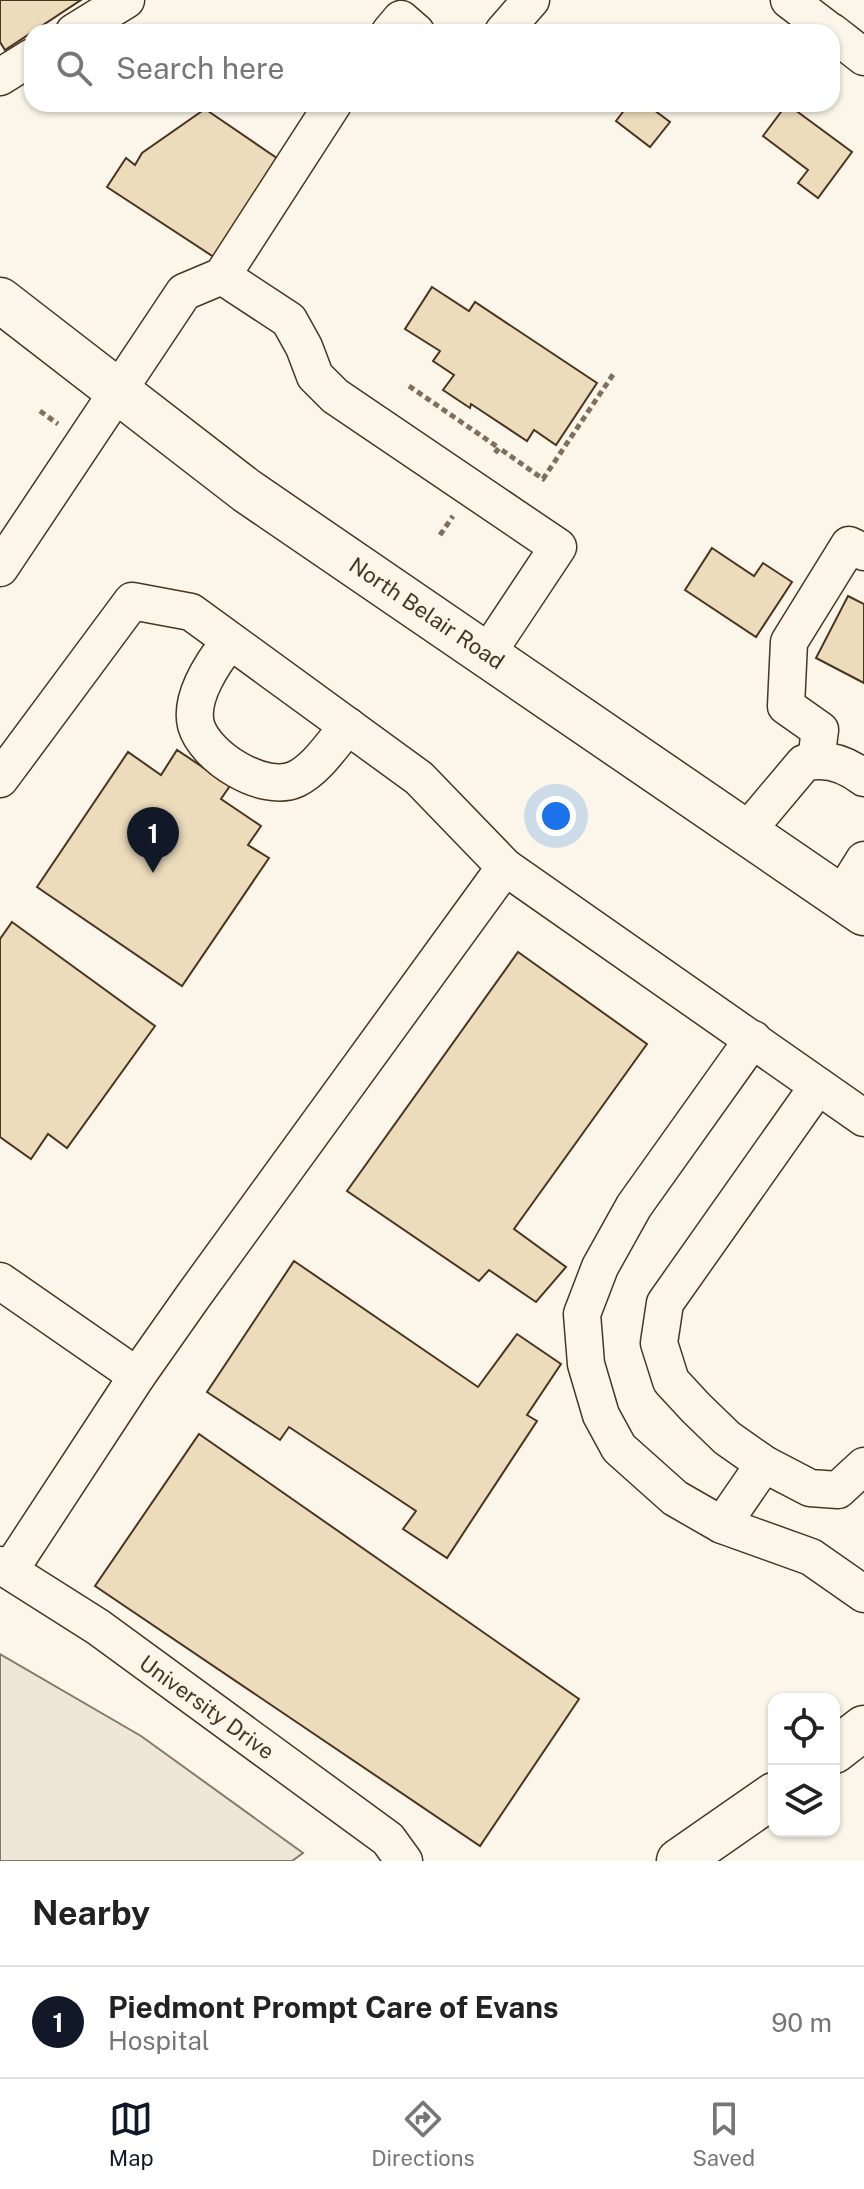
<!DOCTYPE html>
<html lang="en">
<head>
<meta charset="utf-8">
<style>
	body { margin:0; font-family:"Public Sans",sans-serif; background:#f6f6f6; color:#222 }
	.controls { position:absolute; right:24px; bottom:24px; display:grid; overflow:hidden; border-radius:16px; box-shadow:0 2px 6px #0004 }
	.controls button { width:72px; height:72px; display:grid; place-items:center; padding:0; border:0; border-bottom:2px solid #e0e0e0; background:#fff; color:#222; font:40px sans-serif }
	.you { position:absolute; left:556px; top:816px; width:28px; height:28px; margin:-20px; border:6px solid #fff; border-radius:50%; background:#1a73e8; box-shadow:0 0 0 12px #1a73e833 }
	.badge { display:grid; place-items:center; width:52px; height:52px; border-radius:50%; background:#111827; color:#fff; font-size:26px; font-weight:700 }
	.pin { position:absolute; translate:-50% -66px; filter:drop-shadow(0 2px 4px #0008) }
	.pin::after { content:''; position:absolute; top:42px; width:28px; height:24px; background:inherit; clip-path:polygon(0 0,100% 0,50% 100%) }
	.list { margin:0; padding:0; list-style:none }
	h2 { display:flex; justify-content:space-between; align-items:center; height:104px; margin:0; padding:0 32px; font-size:34px }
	h2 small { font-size:26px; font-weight:400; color:#767676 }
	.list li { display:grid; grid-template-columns:52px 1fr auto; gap:24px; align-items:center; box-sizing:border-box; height:112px; padding:0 32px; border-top:2px solid #e0e0e0 }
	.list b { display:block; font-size:30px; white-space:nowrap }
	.list p { margin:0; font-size:26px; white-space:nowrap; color:#767676 }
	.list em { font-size:26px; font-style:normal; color:#767676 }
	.icon { flex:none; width:44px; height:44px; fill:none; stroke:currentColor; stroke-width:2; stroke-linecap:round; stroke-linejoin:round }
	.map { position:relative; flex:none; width:864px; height:1861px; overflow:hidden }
	.search { position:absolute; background:#fff; box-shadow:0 2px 6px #0004; left:24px; right:24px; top:24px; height:88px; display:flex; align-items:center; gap:20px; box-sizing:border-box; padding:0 28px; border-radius:24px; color:#767676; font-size:30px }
	.sheet { height:216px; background:#fff }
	nav { display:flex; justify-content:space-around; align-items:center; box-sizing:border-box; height:112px; border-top:2px solid #e0e0e0; background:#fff; font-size:22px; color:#767676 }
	nav a { display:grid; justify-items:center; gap:4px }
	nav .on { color:#111827 }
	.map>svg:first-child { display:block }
	.green { fill:#ede6d9; stroke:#887966; stroke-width:2 }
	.building { fill:#ecdcbc; stroke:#4a3520; stroke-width:2 }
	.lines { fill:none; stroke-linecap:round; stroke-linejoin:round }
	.minor-casing { stroke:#4a3520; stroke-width:39 }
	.major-casing { stroke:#4a3520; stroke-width:47 }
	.path { stroke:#7f6f5c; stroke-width:5; stroke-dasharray:6 4; stroke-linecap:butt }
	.minor { stroke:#fbf6e9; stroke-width:36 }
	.major { stroke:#fbf6e9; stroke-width:44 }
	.labels { text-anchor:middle; stroke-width:6; stroke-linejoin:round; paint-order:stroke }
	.street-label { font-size:22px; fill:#4a3520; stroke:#fbf6e9 }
</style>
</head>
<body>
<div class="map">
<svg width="864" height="1861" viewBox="0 0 864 1861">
	<rect width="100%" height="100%" fill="#fbf6e9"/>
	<!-- green -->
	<path class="green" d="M0,1654L141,1736L303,1853L292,1861H0Z"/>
	<!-- building -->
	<g class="building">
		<path d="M0,0H81L5,50L0,42Z"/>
		<path d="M629,104H646L670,122L650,147L616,121Z"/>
		<path d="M787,104L852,152L818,198L798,183L808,170L763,136Z"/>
		<path d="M205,109L290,167L226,265L107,187L126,158L135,165L142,153Z"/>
		<path d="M432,287L469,311L475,302L597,383L556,445L534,430L527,441L471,404L470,408L443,390L454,375L433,361L440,351L405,329Z"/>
		<path d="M712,548L754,576L763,563L792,582L756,637L685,590Z"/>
		<path d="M848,596L864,604V683L816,658Z"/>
		<path d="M226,742L249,758L221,799L261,826L248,845L269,858L182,986L37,887L128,752L161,775L177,750L207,770Z"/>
		<path d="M12,922L155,1026L67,1148L48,1134L31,1159L0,1137V939Z"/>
		<path d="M518,952L647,1044L514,1229L566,1267L536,1302L489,1270L479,1281L347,1191Z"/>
		<path d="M294,1261L478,1387L517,1334L561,1364L527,1415L537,1421L447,1558L403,1529L416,1511L289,1427L280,1440L207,1392Z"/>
		<path d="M199,1434L579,1699L480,1846L95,1586Z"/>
	</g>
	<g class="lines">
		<!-- minor casing -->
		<g class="minor-casing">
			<g id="minor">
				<path d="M789,0L831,32"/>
				<path d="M74,32L126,0"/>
				<path d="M390,32L401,19L416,32"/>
				<path d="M503,32L531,0"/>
				<path d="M832,32L864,57"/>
				<path d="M0,77L32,57"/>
				<path d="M222,276L289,320L304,347L315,376L335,396L558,547L487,654"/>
				<path d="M0,568L184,292L222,276L333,104"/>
				<path d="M230,641C214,661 189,697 196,725C205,757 264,794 296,779C317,769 333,743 348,726"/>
				<path d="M816,760L820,730L786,706L789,642L849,545L864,552"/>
				<path d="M0,779L132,601L191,612L419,778L505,867L864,1118"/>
				<path d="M746,832L804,763C826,757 846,764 864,778"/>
				<path d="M841,897L864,860"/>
				<path d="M753,1039L634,1206L600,1267L582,1314L586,1364L601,1415L619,1448L675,1498L722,1525L811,1557L864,1594"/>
				<path d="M818,1086L665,1303L659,1343L671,1381L696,1408L727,1438L764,1464L810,1488L838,1490L864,1466"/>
				<path d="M0,1281L137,1376"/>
				<path d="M722,1525L764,1464"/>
				<path d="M0,1565L98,1627L388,1839L404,1861"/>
				<path d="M10,1570L137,1376L194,1295L505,867"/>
			</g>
		</g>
		<!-- major casing -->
		<g class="major-casing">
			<g id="major">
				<path d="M0,300L247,491L864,913"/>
				<path d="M834,1751L864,1728"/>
				<path d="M679,1861L774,1795"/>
			</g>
		</g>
		<!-- path -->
		<g class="path">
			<path d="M409,386L499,448"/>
			<path d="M40,411L58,424"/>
			<path d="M495,453L499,448L543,479L614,373"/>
			<path d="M440,535L453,516"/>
		</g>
		<!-- minor -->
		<use href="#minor" class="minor"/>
		<!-- major -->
		<use href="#major" class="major"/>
	</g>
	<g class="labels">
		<!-- street labels -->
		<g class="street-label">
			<text transform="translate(427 613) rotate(34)" y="8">North Belair Road</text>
			<text transform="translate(207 1707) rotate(36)" y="8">University Drive</text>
		</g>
	</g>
</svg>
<div class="controls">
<button><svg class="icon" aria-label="locate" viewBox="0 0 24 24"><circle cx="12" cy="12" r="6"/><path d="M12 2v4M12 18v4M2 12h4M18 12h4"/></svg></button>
<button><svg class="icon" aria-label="layers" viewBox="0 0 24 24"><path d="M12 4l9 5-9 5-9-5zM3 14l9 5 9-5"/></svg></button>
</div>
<div class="you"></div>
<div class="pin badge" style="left:153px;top:873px">1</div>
<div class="search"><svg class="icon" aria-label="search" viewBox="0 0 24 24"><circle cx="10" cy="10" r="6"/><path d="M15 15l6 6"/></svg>Search here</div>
</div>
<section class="sheet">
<h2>Nearby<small></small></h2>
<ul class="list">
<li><span class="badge">1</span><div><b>Piedmont Prompt Care of Evans</b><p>Hospital</p></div><em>90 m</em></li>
</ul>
</section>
<nav>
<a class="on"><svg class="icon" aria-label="map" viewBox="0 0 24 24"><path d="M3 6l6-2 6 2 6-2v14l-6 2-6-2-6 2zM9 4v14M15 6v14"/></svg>Map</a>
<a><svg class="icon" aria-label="directions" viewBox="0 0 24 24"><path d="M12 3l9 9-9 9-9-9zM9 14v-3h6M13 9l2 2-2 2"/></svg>Directions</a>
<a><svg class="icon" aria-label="saved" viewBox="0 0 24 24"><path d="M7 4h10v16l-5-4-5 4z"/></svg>Saved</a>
</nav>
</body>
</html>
